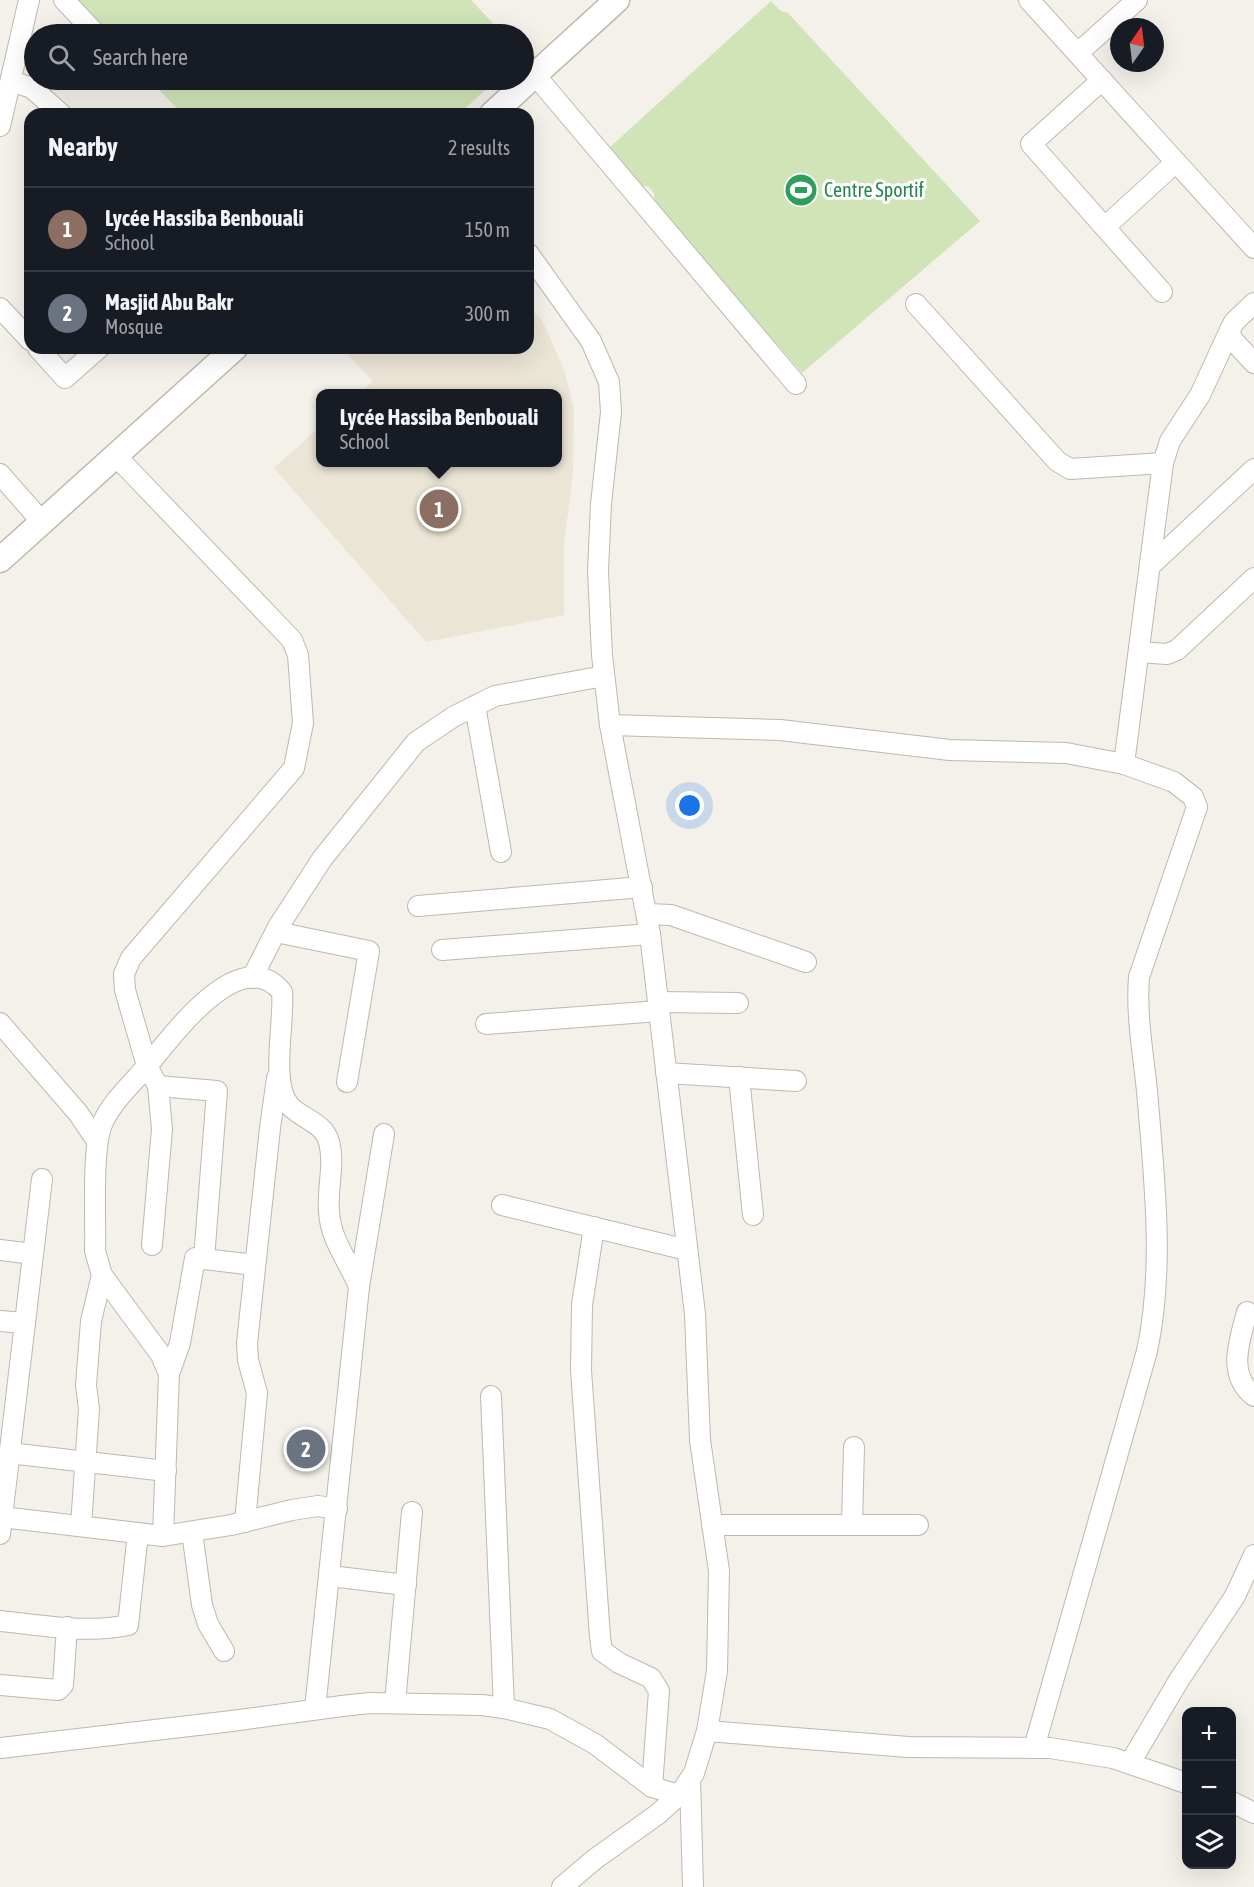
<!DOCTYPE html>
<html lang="en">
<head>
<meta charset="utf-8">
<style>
	body { margin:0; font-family:"Asap Condensed",sans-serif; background:#242831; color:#f1f3f6 }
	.controls { position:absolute; right:18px; bottom:18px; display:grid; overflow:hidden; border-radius:12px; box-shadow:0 6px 24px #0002 }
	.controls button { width:54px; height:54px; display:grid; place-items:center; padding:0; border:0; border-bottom:2px solid #363941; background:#171b24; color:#f1f3f6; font:30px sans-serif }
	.compass { position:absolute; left:1110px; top:18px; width:54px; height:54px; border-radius:50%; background:#171b24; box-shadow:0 6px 24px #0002; rotate:14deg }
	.you { position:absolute; left:690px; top:806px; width:21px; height:21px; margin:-15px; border:4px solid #fff; border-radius:50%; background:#1a73e8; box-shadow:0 0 0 9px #1a73e833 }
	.badge { display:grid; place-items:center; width:39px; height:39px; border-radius:50%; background:#e54930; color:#fff; font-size:20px; font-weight:700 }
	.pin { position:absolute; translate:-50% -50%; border:3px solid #fff; box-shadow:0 2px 6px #0006 }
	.popup { position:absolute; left:316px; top:389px; width:246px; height:78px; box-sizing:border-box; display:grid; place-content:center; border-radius:12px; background:#171b24; filter:drop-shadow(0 2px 4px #0005); font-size:20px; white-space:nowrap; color:#9ea1a6 }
	.popup b { font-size:22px; color:#f1f3f6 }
	.popup::after { content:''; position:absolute; left:50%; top:100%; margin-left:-12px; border:12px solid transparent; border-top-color:#171b24 }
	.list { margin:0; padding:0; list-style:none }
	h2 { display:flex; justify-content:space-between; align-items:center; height:78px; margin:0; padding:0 24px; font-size:26px }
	h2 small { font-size:20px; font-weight:400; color:#9ea1a6 }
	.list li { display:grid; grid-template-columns:39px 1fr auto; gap:18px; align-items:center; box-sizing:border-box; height:84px; padding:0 24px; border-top:2px solid #363941 }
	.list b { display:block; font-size:22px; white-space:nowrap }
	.list p { margin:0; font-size:20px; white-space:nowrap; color:#9ea1a6 }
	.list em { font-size:20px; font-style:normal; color:#9ea1a6 }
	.icon { flex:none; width:33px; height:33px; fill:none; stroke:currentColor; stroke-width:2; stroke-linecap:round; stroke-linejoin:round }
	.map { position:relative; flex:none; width:1254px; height:1887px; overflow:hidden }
	.search { position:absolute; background:#171b24; box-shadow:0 6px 24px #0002; left:24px; top:24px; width:510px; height:66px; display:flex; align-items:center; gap:15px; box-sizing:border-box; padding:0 21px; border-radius:33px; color:#9ea1a6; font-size:22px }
	.panel { position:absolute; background:#171b24; box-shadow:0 6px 24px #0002; left:24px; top:108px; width:510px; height:246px; border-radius:18px }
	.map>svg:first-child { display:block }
	.education { fill:#ebe5d6 }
	.green { fill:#d0e4b8 }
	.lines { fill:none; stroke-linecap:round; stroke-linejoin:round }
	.minor-casing { stroke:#beb8ae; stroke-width:22 }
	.tertiary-casing { stroke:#beb8ae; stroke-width:27 }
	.minor { stroke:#fff; stroke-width:20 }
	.tertiary { stroke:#fff; stroke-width:24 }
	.labels { text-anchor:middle; stroke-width:6; stroke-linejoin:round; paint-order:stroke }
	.leisure-label { font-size:20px; fill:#27864d; stroke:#fff; text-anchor:start }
</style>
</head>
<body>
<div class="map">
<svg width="1254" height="1887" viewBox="0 0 1254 1887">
	<rect width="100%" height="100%" fill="#f4f1eb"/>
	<!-- education -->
	<path class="education" d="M528,306L542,320L565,372L574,409L573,473L564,544V615L426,642L274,468L320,427V462H558V394L359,393L373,381L341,348H528Z"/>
	<!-- green -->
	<g class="green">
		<path d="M77,0H471L503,34H109Z"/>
		<path d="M771,1L781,11L788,13L980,221L802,373L655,203L654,193L648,186L641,187L610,147Z"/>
		<path d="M150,80H496L459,114H182Z"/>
	</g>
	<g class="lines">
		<!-- minor casing -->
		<g class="minor-casing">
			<g id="minor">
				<path d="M64,0L96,34"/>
				<path d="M1029,0L1254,248"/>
				<path d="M1078,53L1137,0"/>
				<path d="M535,75L796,384"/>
				<path d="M1102,80L1031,144L1162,292"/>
				<path d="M11,81L32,88L61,114"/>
				<path d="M0,126L29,0"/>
				<path d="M1105,227L1176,162"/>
				<path d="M528,253L591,341L609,382L611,412L601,504L598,571L602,655L610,725L650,934L695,1314L700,1440L719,1571L717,1671L707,1731L694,1773L679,1795L658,1814L595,1859L562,1887"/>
				<path d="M1254,303L1234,322L1230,330L1231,338L1254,363"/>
				<path d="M916,304L1057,461L1070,469L1163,463"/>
				<path d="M0,308L30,340"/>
				<path d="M38,348L65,378L99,348"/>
				<path d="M116,456L292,640L298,655L303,723L294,768L131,958L124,974L125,990L147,1066L158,1086L162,1129L152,1245"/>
				<path d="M0,474L42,522"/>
				<path d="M1150,566L1254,469"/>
				<path d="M1139,652L1167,654L1177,650L1254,578"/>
				<path d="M475,706L501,852"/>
				<path d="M610,725L780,730L950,750L1066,753L1124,764L1174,782L1193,797L1197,807L1139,977C1136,1015 1143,1052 1147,1091C1154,1176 1165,1267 1147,1351L1034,1748"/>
				<path d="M1124,764L1163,463L1170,441L1200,395L1230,330"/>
				<path d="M418,906L642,887"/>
				<path d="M647,914L671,915L806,962"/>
				<path d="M276,932L369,951L347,1082"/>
				<path d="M442,950L650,934"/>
				<path d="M252,978L278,927L322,859L416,742L453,717L495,696L604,676"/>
				<path d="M658,1002L738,1003"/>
				<path d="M0,1023L78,1113L97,1141"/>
				<path d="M486,1024L659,1011"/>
				<path d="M666,1073L796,1081"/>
				<path d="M739,1077L753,1215"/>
				<path d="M158,1086L217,1091L204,1259"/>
				<path d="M502,1205L687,1250"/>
				<path d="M594,1227L582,1305L581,1370L600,1637L602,1651L619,1663L651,1678L659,1691L652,1787"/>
				<path d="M0,1250L33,1254"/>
				<path d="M359,1287L384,1134"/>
				<path d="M1247,1312C1240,1340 1226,1374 1254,1396"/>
				<path d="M0,1321L25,1323"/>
				<path d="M169,1374L180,1343L195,1258L255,1265"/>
				<path d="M491,1396L504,1708"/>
				<path d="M9,1453L166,1471"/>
				<path d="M2,1517L163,1536L231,1525L292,1510L318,1506L337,1509"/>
				<path d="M245,1522L257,1393L248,1360L247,1343L270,1128L277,1078"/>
				<path d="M712,1525H918"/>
				<path d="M852,1525L854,1447"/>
				<path d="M81,1526L89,1409L86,1385L91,1321L102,1275"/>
				<path d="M192,1532L202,1605L208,1624L224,1651"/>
				<path d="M0,1534L42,1179"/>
				<path d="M163,1536L169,1374L161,1355L102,1275L95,1251C96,1220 92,1153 101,1127C109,1104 132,1084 148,1065C173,1035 241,941 282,992C285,1021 270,1082 289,1105C301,1119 324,1122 329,1142C335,1164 327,1188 329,1211C330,1240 349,1261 359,1287L315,1709"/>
				<path d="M330,1576L406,1585"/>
				<path d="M0,1621C41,1625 87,1634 128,1625L138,1533"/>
				<path d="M0,1685L58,1690L63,1685L67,1627"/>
				<path d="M395,1703L412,1512"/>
				<path d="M707,1731L908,1747L1050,1748L1113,1758L1186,1783"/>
				<path d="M0,1748L232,1721L342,1706L370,1703L482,1705L504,1708L550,1719L595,1744L652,1787L679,1795"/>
				<path d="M1130,1763L1179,1680L1235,1596L1254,1555"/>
				<path d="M690,1779L693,1887"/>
				<path d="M1232,1802L1254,1813"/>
			</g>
		</g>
		<!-- tertiary casing -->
		<g class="tertiary-casing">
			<g id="tertiary">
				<path d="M492,114L617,0"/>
				<path d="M0,560L235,348"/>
			</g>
		</g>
		<!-- minor -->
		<use href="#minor" class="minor"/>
		<!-- tertiary -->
		<use href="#tertiary" class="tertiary"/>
	</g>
	<!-- icons -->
	<defs>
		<g id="stadium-disc" transform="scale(1.725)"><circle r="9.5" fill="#2e9e5b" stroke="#fff"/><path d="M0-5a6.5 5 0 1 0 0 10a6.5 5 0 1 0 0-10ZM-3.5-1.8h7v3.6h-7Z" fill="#fff"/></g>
	</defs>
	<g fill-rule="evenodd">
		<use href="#stadium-disc" x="801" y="190"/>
	</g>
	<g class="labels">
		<!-- leisure labels -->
		<g class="leisure-label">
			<text x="824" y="197">Centre Sportif</text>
		</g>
	</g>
</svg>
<div class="controls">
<button>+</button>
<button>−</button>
<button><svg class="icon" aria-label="layers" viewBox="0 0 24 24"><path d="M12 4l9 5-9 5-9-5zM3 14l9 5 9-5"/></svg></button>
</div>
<svg class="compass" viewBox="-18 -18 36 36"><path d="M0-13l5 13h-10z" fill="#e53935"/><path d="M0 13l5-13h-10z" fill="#9ea1a6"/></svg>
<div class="you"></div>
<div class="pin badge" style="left:439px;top:509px;background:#8d6e63">1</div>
<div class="popup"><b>Lycée Hassiba Benbouali</b>School</div>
<div class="pin badge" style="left:306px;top:1449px;background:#6b7280">2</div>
<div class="search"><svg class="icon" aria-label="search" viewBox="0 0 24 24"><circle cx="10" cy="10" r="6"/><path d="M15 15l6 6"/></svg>Search here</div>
<section class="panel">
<h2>Nearby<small>2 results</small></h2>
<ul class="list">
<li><span class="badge" style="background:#8d6e63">1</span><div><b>Lycée Hassiba Benbouali</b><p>School</p></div><em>150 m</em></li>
<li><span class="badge" style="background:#6b7280">2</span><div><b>Masjid Abu Bakr</b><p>Mosque</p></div><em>300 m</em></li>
</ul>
</section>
</div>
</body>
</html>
